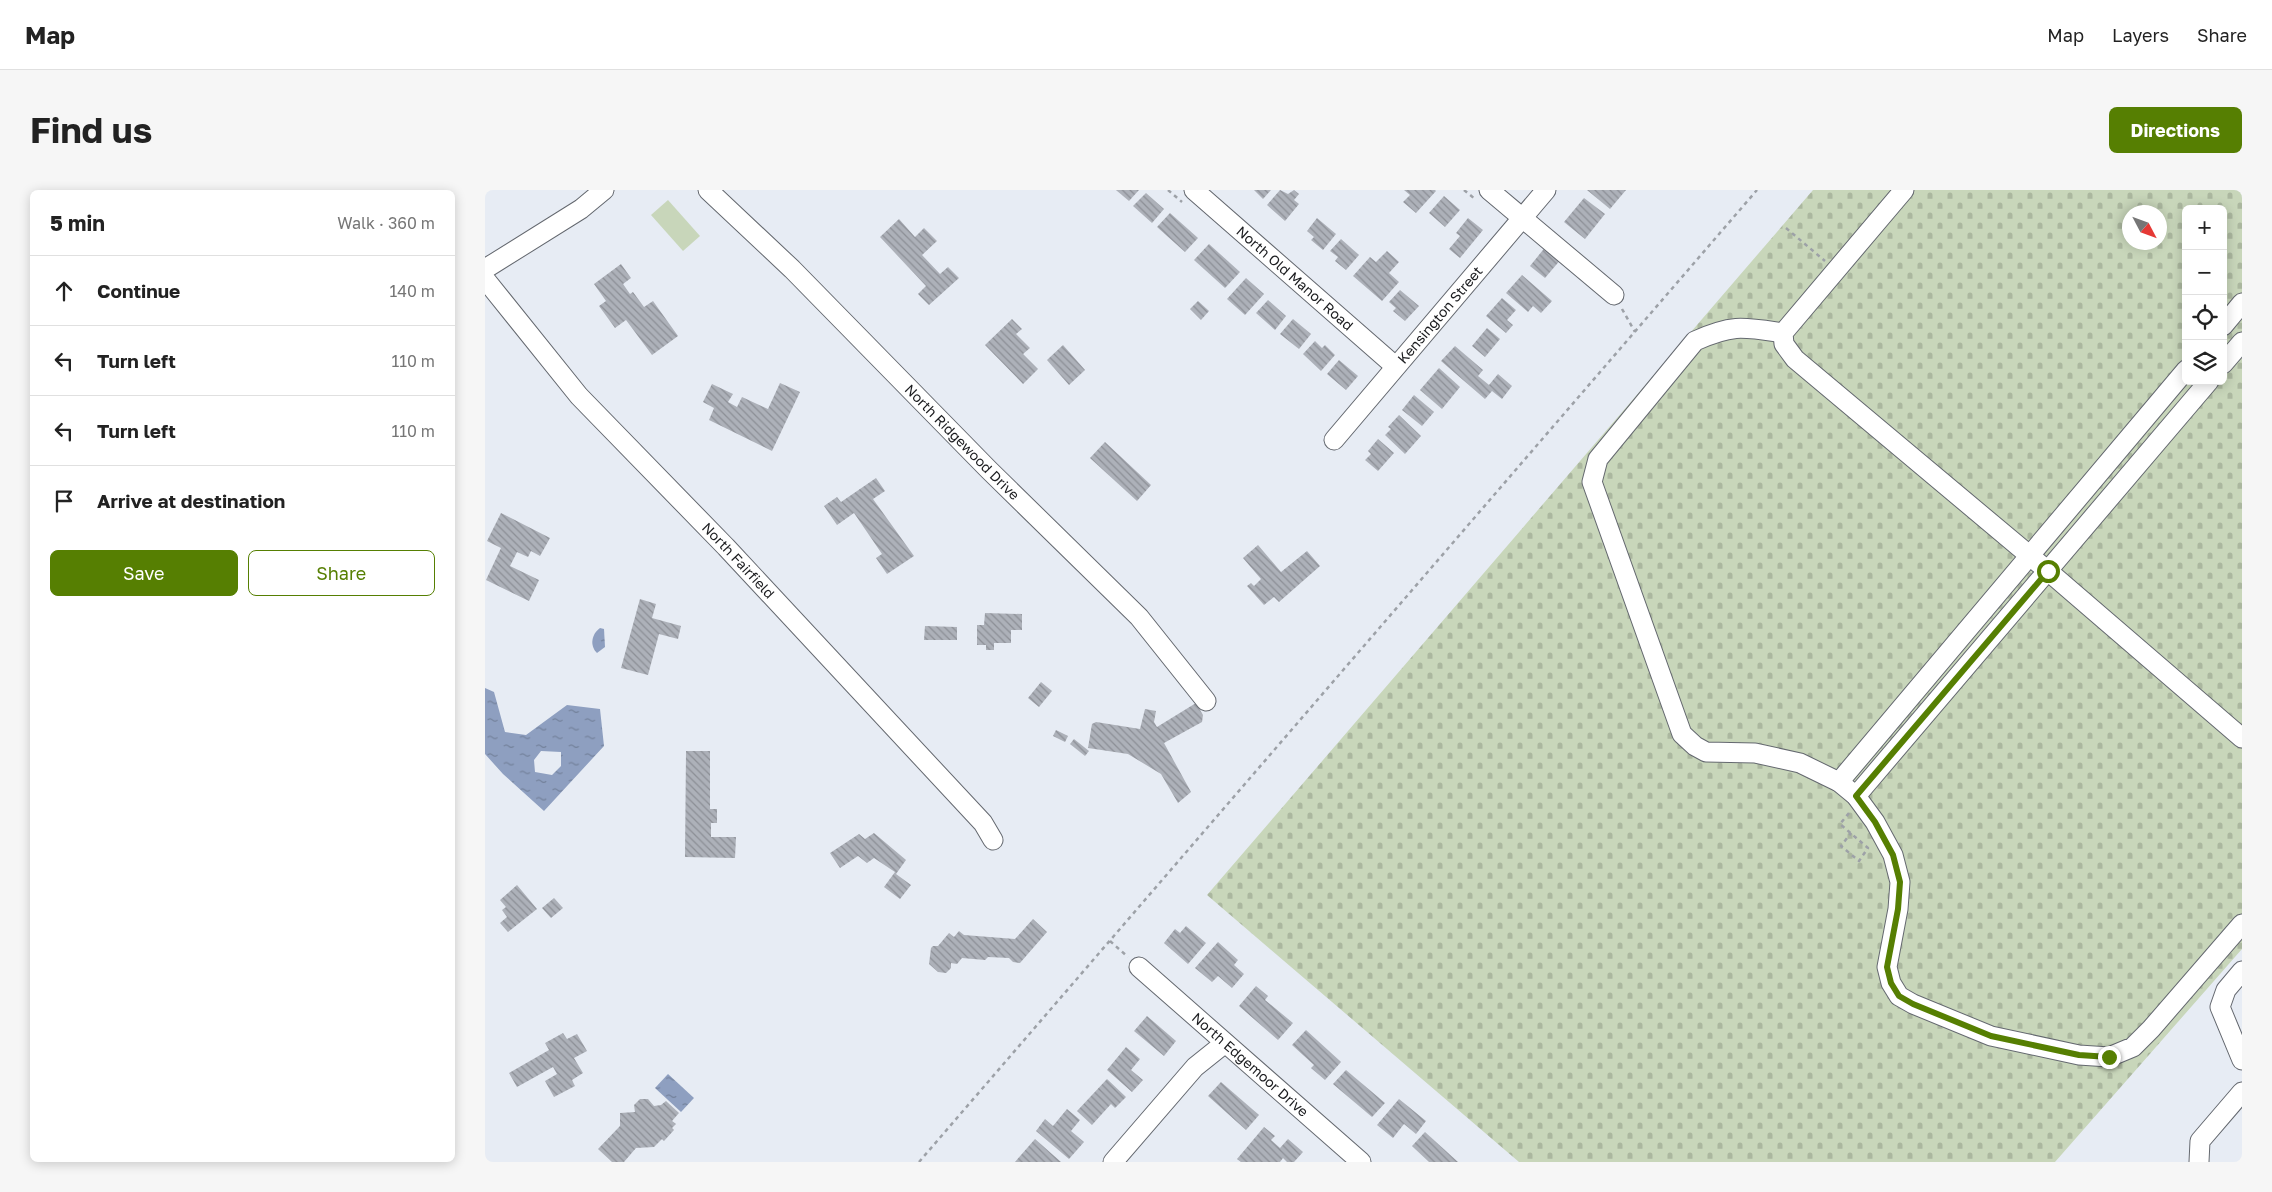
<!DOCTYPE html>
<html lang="en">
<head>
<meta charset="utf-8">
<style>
	body { margin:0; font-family:"Golos Text",sans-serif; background:#f6f6f6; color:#222 }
	.controls { position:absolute; right:15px; top:15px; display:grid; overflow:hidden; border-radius:8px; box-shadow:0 2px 12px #0003 }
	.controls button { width:45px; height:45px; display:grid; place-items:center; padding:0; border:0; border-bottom:1px solid #e0e0e0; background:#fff; color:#222; font:25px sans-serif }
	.compass { position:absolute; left:1637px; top:15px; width:45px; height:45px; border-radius:50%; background:#fff; box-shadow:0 2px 12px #0003; rotate:131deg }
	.stop { position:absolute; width:15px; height:15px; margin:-11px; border:4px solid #567f02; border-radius:50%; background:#fff }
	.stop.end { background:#567f02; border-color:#fff; box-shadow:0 1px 5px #0008 }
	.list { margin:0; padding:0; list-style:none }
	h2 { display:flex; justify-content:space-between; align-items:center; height:65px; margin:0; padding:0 20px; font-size:21px }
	h2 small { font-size:16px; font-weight:400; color:#767676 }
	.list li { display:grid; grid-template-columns:32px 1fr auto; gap:15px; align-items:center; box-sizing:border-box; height:70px; padding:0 20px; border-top:1px solid #e0e0e0 }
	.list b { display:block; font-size:19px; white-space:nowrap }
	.list em { font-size:16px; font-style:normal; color:#767676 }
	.actions { display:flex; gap:10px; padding:15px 20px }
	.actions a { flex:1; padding:11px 0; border:1px solid #567f02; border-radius:8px; text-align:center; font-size:18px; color:#567f02 }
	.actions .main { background:#567f02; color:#fff }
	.icon { flex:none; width:28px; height:28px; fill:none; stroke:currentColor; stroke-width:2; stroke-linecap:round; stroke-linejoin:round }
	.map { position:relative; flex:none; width:1757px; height:972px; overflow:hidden; border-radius:8px }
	header { display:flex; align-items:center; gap:30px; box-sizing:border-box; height:70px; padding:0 25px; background:#fff; border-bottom:1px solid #e0e0e0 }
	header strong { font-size:24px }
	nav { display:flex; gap:28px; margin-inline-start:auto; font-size:18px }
	.intro { display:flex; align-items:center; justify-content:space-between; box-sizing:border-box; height:120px; padding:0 30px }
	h1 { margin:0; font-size:35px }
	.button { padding:12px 22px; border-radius:8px; background:#567f02; color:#fff; font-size:18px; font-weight:700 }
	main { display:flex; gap:30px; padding:0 30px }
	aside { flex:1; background:#fff; border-radius:8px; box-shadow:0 2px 12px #0003 }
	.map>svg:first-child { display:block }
	.cemetery { fill:url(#cemetery-stones); fill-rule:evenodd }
	.pitch { fill:#c8d6ba }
	.water { fill:url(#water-ripples); fill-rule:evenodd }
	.building { fill:url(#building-back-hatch) }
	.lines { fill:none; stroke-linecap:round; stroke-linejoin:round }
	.minor-casing { stroke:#64686f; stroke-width:21 }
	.path { stroke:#9da1a7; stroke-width:2.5; stroke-dasharray:4 4; stroke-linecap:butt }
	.minor { stroke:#fff; stroke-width:19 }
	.route { stroke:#567f02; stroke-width:6 }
	.labels { text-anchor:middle; stroke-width:4; stroke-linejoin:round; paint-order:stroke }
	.street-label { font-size:14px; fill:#1b1c1f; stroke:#f6f9fe }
</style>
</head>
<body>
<header>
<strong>Map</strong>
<nav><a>Map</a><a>Layers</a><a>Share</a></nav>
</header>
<div class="intro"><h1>Find us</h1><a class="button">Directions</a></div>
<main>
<aside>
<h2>5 min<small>Walk · 360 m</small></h2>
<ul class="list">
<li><svg class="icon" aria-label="ahead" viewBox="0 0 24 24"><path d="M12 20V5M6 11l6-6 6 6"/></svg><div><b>Continue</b></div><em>140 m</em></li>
<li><svg class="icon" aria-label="left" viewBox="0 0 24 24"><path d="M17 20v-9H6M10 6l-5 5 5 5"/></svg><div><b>Turn left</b></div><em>110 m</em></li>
<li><svg class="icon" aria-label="left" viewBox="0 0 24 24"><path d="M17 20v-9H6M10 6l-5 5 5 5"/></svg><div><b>Turn left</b></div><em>110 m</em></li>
<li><svg class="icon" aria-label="arrive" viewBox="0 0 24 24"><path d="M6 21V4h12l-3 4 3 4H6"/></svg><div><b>Arrive at destination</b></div></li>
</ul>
<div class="actions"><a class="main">Save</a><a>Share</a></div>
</aside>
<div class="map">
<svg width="1757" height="972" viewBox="0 0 1757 972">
	<defs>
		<pattern id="cemetery-stones" width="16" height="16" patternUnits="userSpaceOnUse" patternTransform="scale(1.25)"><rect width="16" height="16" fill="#c8d6ba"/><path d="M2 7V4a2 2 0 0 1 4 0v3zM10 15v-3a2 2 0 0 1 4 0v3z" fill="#abb79f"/></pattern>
		<pattern id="water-ripples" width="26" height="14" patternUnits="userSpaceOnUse" patternTransform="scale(1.25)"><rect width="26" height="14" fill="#8e9fc0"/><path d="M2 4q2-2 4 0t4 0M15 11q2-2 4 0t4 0" fill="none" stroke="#73819b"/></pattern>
		<pattern id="building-back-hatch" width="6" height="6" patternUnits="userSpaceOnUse" patternTransform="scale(1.25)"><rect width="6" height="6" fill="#adb1b9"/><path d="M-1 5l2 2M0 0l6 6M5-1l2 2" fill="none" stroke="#8c8f96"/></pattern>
	</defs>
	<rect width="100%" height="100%" fill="#e7ecf4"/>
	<!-- cemetery -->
	<path class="cemetery" d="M1328,0H1757V759L1570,972H1034L722,705ZM1701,19H1738V191H1701ZM1644,22H1674V52H1644Z"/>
	<!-- pitch -->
	<path class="pitch" d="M183,10L215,46L198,61L166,25Z"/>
	<!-- water -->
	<g class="water">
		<path d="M115,438L119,439L120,457L112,463C104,455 107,444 115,438Z"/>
		<path d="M0,498L9,502L20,542L41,545L82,515L115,519L119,556L59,621L18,584L0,564ZM56,561L76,562V576L67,585L50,582L49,570Z"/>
		<path d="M183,884L209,908L196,922L170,898Z"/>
	</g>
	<!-- building -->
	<g class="building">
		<path d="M631,0H654L644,11Z"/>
		<path d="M769,0H786L778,9Z"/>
		<path d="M795,0L803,4L809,0L814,4L809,10L814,14L800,31L782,15Z"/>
		<path d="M919,0H950L951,1L931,23L918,12L925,5Z"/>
		<path d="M1102,0H1141L1125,19Z"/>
		<path d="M661,3L679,19L667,33L648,16Z"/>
		<path d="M959,6L975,20L960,37L944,23Z"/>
		<path d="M1099,8L1120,24L1100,49L1079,32Z"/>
		<path d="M685,23L713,48L700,62L672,37Z"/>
		<path d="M832,28L851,44L838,60L826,50L829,47L822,41Z"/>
		<path d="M983,28L998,40L975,68L964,59L975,46L971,43Z"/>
		<path d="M414,29L430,47L439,38L452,51L437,65L455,84L463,77L474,88L444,115L433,104L441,96L395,47Z"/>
		<path d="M856,49L874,65L861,80L850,71L853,67L845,61Z"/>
		<path d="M724,54L755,82L740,98L709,70Z"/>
		<path d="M1062,55L1077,68L1060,88L1045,76Z"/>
		<path d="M902,61L914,72L904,83L914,92L897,111L868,86L885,67L891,72Z"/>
		<path d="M136,74L146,88L138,94L145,104L148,102L159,117L168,111L193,146L167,165L141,130L130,138L114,116L121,111L109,94Z"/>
		<path d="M1037,85L1067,111L1056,123L1048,116L1043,122L1021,103Z"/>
		<path d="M761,88L779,104L760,125L742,109Z"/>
		<path d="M915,100L934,116L920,131L908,121L911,118L904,112Z"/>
		<path d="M1017,108L1031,120L1022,130L1028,135L1021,143L1001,126Z"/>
		<path d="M783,110L801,126L790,140L771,123Z"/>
		<path d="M713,111L724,121L716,130L705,119Z"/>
		<path d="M527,129L537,139L531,144L545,158L538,164L553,179L538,194L500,155Z"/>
		<path d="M808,129L826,144L814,159L795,144Z"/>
		<path d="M1002,138L1015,149L1000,167L987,156Z"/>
		<path d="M830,151L837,158L840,155L850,165L836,181L818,164Z"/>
		<path d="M578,155L600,180L584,195L562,170Z"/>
		<path d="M970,156L998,180L993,186L1004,195L1013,184L1027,196L1017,209L1007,201L1000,209L956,171Z"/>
		<path d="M854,170L873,186L861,200L842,184Z"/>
		<path d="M954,178L975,197L957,219L935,200Z"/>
		<path d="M295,193L315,202L287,261L224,230L229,218L218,212L227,194L248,204L243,212L252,217L257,207L283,219Z"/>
		<path d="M929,205L949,222L937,236L917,220Z"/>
		<path d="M914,225L936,246L920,264L900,245L906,239L903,237Z"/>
		<path d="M893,249L909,263L893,281L880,270L886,264L883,261Z"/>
		<path d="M620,252L666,295L652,311L605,268Z"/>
		<path d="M391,288L400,301L388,309L429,366L402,384L391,368L397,364L369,323L352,335L339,316L352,307L356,312Z"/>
		<path d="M16,323L65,348L55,366L46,361L43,367L32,362L25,376L54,390L44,411L1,390L16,358L2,351Z"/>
		<path d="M773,355L796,382L822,361L835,376L794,412L789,407L779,415L762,396L766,393L769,396L776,389L758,368Z"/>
		<path d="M155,409L171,414L167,428L196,436L193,449L174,444L163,485L136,478Z"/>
		<path d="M500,423L537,424V440H526V453H509V460H501V455H492V435H499Z"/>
		<path d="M440,436L472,437V450H439Z"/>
		<path d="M556,492L567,501L554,517L543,508Z"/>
		<path d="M711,513L718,525L717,532L679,553L706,602L693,613L676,584L643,564L603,558L607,534L611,532L655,539L660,519L671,521L669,532L672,537Z"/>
		<path d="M571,540L583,546L580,552L568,546Z"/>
		<path d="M589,549L604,561L600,566L585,554Z"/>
		<path d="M201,561H225V619H232V633H226V647H251L250,668L200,667Z"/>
		<path d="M389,643L421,670L411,684L426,695L415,709L399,697L410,682L389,668L382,673L373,666L355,678L345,663L374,644L380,649Z"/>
		<path d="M32,695L52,719L23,742L15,733L22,727L17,720L21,717L15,710Z"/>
		<path d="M69,708L78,718L66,728L57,718Z"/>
		<path d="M548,729L562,742L535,773L528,772L524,768L503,767L500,770L477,768L472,774L466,773V778L461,783L453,782L444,774L446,758L448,756H453L464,743L469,747L474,741L479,745L530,749Z"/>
		<path d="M701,736L721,753L703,774L679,753L690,739L695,743Z"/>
		<path d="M733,752L753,770L749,775L759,784L747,798L733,786L727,792L710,778Z"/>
		<path d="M771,796L783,806L780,810L808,833L793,850L754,816Z"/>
		<path d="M662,826L691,851L679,866L649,841Z"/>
		<path d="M821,840L856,872L840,890L826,878L829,875L807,855Z"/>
		<path d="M78,843L82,849L92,844L102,861L89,868L98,883L87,890L90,896L69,907L60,891L72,884L68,877L32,897L24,883L64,860L60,853Z"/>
		<path d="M641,857L655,869L646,880L658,890L647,902L622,880Z"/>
		<path d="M861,880L900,913L887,927L848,894Z"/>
		<path d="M622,889L641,907L630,918L626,914L607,935L592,921Z"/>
		<path d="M736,892L774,925L761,940L723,906Z"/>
		<path d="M155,909H163L169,916L176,915L181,911L194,923L187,931L191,934L187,938L189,940L179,951L177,949L169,957L151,958L139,972H127L113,959L135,936V923L150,922L149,915Z"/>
		<path d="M914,909L941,931L931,944L919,934L908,948L892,935Z"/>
		<path d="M582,919L595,930L586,941L599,952L584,969L551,941L560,929L568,936Z"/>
		<path d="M779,937L790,946L786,950L795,958L803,949L818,962L809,972H802L798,968L795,972H756L752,969Z"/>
		<path d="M940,942L973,972H944L927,956Z"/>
		<path d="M550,949L576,972H530Z"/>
	</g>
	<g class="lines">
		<!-- minor casing -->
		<g class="minor-casing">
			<g id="minor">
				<path id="s1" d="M223,0L307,79L504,280L654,427L721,511"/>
				<path id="s2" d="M709,0L910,176"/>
				<path d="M1004,0L1129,105"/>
				<path d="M1419,0L1298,143L1299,154L1310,169L1563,381L1757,548"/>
				<path d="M0,79L96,19L119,0"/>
				<path id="s3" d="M0,89L94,206L241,357L498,633L508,650"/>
				<path d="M1738,136L1757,113"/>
				<path d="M1298,143C1258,137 1248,134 1210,151L1113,269L1107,292L1197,544L1210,556L1221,562L1270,563L1315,573L1354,592L1371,606L1390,632L1408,665L1415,692L1413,719L1402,777L1406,793L1414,806L1428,814L1506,846L1594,865L1624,867L1648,857L1666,839L1757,734"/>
				<path d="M1738,174L1757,152"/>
				<path id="s4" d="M849,250L1061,0"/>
				<path d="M1354,592L1701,180"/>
				<path d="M1371,606L1724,191"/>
				<path id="s5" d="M654,777L876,972"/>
				<path d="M1757,781L1741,800L1735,817L1757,870"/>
				<path d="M628,972L710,877L740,853"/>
				<path d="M1714,972L1715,951L1757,902"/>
			</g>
		</g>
		<!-- path -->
		<g class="path">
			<path d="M683,0L697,12"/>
			<path d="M979,0L990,9"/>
			<path d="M1301,38L1340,71"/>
			<path d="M1137,119L1150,142"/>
			<path d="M1364,623L1355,634L1383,658L1374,671L1356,656L1366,643"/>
			<path d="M625,751L643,767"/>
			<path d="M434,972L1272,0"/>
		</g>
		<!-- minor -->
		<use href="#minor" class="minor"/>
	</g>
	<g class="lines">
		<!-- route -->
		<path class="route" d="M1563,381L1371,606L1390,632L1408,665L1415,692L1413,719L1402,777L1406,793L1414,806L1428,814L1506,846L1594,865L1624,867"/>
	</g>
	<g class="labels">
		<!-- street labels -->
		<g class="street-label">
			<text dy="5" stroke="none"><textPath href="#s2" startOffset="134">North Old Manor Road</textPath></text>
			<text dy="5" stroke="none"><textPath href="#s4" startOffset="164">Kensington Street</textPath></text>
			<text dy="5" stroke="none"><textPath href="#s1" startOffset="358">North Ridgewood Drive</textPath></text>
			<text dy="5" stroke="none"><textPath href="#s3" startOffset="379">North Fairfield</textPath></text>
			<text dy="5" stroke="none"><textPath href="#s5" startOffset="148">North Edgemoor Drive</textPath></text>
		</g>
	</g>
</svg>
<div class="controls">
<button>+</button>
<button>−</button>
<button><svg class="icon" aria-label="locate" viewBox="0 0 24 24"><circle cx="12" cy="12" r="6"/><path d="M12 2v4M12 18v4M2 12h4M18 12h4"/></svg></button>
<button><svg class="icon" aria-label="layers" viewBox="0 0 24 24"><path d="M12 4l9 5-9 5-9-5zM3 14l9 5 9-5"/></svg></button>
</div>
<svg class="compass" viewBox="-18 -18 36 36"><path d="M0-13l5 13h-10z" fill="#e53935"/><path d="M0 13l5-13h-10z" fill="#767676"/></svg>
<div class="stop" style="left:1563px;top:381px"></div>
<div class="stop end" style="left:1624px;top:867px"></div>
</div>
</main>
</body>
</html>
